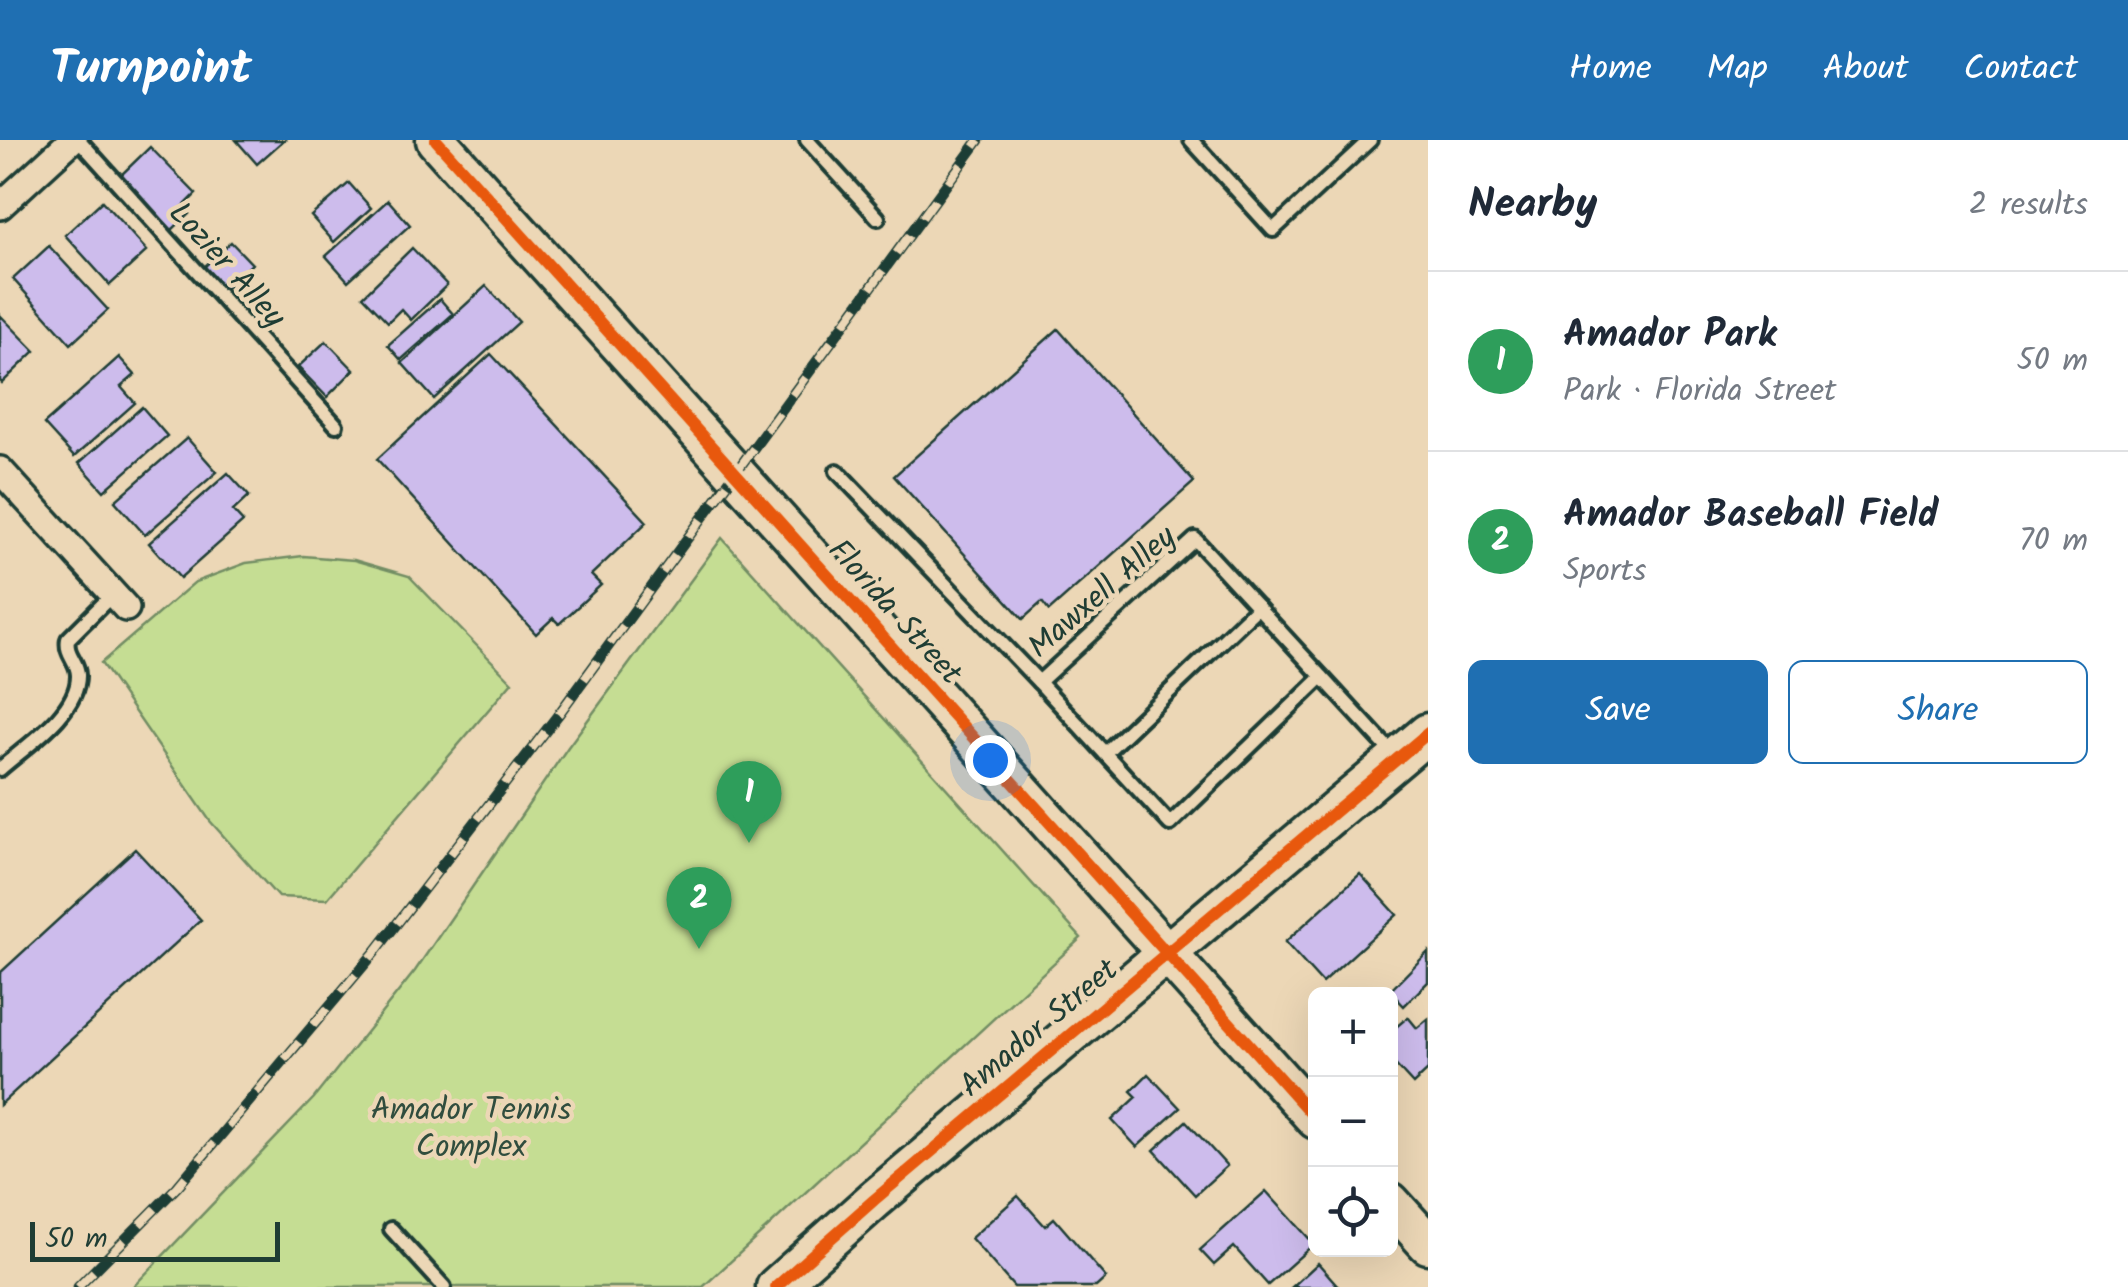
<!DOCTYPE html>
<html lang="en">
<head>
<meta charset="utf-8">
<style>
	body { margin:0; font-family:Kalam,sans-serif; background:#f2f2f3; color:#1f2937 }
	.controls { position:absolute; right:30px; bottom:30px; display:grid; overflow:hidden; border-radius:15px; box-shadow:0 10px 40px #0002 }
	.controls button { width:90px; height:90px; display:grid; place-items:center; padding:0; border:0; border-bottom:2px solid #e0e1e3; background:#fff; color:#1f2937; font:50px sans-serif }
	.scale { position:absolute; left:30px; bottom:25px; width:250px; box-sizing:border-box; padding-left:10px; border:5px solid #1f3d34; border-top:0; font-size:28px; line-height:35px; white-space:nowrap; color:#1f3d34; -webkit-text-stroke:8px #ecd7b6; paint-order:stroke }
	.you { position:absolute; left:990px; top:620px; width:35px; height:35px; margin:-25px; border:8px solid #fff; border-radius:50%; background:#1a73e8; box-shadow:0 0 0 15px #1a73e833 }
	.badge { display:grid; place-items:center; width:65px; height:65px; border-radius:50%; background:#1f6fb2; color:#fff; font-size:32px; font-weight:700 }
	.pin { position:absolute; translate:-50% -82px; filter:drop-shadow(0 2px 5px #0008) }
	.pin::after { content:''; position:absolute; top:52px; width:35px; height:30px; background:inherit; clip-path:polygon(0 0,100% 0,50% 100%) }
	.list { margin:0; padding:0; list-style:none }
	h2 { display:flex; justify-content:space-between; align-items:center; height:130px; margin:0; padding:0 40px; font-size:42px }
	h2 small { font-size:32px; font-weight:400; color:#747a83 }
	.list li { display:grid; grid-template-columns:65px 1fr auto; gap:30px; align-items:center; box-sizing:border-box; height:180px; padding:0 40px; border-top:2px solid #e0e1e3 }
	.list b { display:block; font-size:38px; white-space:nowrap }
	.list p { margin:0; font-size:32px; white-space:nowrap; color:#747a83 }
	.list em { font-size:32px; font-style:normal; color:#747a83 }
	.actions { display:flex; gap:20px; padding:30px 40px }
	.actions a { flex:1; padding:22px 0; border:2px solid #1f6fb2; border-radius:15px; text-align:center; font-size:35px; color:#1f6fb2 }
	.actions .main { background:#1f6fb2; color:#fff }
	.icon { flex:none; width:55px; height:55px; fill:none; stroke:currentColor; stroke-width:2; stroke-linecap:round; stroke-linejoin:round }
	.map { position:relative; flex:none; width:1428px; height:1147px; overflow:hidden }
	header { display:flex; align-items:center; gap:60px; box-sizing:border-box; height:140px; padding:0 50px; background:#1f6fb2; color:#fff }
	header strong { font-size:48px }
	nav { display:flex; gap:55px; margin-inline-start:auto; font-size:35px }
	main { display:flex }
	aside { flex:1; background:#fff }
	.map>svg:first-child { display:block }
	.green { fill:#c5dd93; stroke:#728d64; stroke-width:2.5 }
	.building { fill:#cdbcec; stroke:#1f3d34; stroke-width:2.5 }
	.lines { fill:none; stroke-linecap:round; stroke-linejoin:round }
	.lane-casing { stroke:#1f3d34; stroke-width:20 }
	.street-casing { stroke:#1f3d34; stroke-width:32 }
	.secondary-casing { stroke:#1f3d34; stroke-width:45 }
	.lane { stroke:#ecd7b6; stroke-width:12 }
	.street { stroke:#ecd7b6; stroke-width:25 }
	.secondary { stroke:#ecd7b6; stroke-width:38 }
	.rail-casing { stroke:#1f3d34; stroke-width:11 }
	.rail { stroke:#ecd7b6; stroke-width:8; stroke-dasharray:22; stroke-linecap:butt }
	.cycleway-casing { stroke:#ecd7b6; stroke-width:19 }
	.cycleway { stroke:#e8590c; stroke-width:12 }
	.labels { text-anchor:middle; stroke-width:9; stroke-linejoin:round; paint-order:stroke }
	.street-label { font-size:32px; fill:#1f3d34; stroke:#ecd7b6 }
	.park-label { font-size:32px; fill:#304d3e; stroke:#ecd7b6 }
</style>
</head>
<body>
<header>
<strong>Turnpoint</strong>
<nav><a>Home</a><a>Map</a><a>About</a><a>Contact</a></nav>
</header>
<main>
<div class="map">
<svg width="1428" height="1147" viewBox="0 0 1428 1147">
	<rect width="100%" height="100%" fill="#ecd7b6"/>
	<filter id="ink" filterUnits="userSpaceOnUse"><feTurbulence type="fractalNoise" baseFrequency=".01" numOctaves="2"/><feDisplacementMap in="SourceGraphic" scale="20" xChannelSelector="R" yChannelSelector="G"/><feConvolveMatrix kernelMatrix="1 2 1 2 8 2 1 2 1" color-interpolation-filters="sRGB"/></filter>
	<g filter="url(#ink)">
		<!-- green -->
		<g class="green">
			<path d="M722,398L1081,798L703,1147H133L314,958L415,831L568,607Z"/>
			<path d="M303,416L354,420L409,436L512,542L327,759L278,757L210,681L101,523L195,442L246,423Z"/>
		</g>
		<!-- building -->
		<g class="building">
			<path d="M236,0H284L257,24Z"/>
			<path d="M150,7L196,54L183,67L189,74L172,90L120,36Z"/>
			<path d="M349,43L371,68L334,102L311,76Z"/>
			<path d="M388,60L410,85L348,141L326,116Z"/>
			<path d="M102,61L147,111L110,145L65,95Z"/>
			<path d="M231,102L252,124L225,149L204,127Z"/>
			<path d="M49,106L108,170L71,204L13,139Z"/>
			<path d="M412,108L447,145L411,180L401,169L388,182L363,156Z"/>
			<path d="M486,146L519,182L434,259L402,223Z"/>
			<path d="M440,159L453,174L401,220L388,205Z"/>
			<path d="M0,175L35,211L2,243L0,241Z"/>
			<path d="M1058,189L1194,342L1049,471L1042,462L1023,479L894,336Z"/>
			<path d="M326,201L354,230L327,257L298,227Z"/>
			<path d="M491,214L647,382L591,435L601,445L559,484L553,478L536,494L377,319Z"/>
			<path d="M119,217L135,235L121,247L135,263L74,317L44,284Z"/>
			<path d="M142,267L167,296L104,351L79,323Z"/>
			<path d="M187,298L217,332L145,395L115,361Z"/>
			<path d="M228,333L249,356L233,371L243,382L180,438L149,403Z"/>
			<path d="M135,709L201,780L0,965V833Z"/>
			<path d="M1360,734L1397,775L1322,843L1285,802Z"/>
			<path d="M1428,812V842L1404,866L1390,851Z"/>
			<path d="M1408,877L1417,888L1428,879V930L1413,944L1390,919V892Z"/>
			<path d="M1148,934L1180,968L1137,1007L1112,980L1137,957L1131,951Z"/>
			<path d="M1186,981L1227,1026L1195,1055L1154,1010Z"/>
			<path d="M1266,1051L1314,1104L1268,1145L1234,1107L1214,1125L1200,1110Z"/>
			<path d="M1018,1056L1045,1086L1054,1078L1106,1138L1096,1147H1014L971,1098Z"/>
			<path d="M1318,1123L1339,1147H1292Z"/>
		</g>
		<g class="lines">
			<!-- lane casing -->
			<g class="lane-casing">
				<g id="lane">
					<path d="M79,0L336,285"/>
					<path d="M807,0L878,78"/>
					<path d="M1191,0L1273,90L1370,0"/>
					<path d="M837,331L1039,542L1195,399L1396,617"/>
					<path d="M1039,542L1170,684L1322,537"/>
					<path d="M1105,613L1258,467"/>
					<path d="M0,629C26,606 79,572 78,535C78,521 65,515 68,499L113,454"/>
					<path d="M391,1089L444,1147"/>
				</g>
			</g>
			<!-- street casing -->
			<g class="street-casing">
				<g id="street">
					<path d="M0,66L72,0"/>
					<path d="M0,330L126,468"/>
				</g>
			</g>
			<!-- secondary casing -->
			<g class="secondary-casing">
				<g id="secondary">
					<path d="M436,0L1316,979"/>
					<path d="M1390,1062L1428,1104"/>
					<path d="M776,1147L874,1060L1428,593"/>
				</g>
			</g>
			<!-- lane -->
			<use href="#lane" class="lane"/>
			<!-- street -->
			<use href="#street" class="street"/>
			<!-- secondary -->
			<use href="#secondary" class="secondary"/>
			<!-- rail casing -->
			<g class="rail-casing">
				<path id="rail" d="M78,1147L177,1047L375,812L558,575L979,0"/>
			</g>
			<!-- rail -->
			<use href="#rail" class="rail"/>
			<!-- cycleway casing -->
			<g class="cycleway-casing">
				<g id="cycleway">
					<path d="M436,0L1316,979"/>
					<path d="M776,1147L874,1060L1428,593"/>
				</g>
			</g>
			<!-- cycleway -->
			<use href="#cycleway" class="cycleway"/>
		</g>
	</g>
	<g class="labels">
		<!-- street labels -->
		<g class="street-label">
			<text transform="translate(228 124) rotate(48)" y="11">Lozier Alley</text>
			<text transform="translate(1101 451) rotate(-41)" y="11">Mawxell Alley</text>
			<text transform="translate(896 471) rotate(48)" y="11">Florida Street</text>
			<text transform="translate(1038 887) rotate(-40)" y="11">Amador Street</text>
		</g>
		<!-- park labels -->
		<g class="park-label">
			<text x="471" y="979">Amador Tennis<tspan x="471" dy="37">Complex</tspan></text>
		</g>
	</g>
</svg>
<div class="controls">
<button>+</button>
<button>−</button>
<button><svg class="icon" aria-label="locate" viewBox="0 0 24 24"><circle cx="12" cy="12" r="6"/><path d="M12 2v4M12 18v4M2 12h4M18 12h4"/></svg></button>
</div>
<div class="scale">50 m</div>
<div class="you"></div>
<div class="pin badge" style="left:749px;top:703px;background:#2e9e5b">1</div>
<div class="pin badge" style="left:699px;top:809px;background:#2e9e5b">2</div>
</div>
<aside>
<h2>Nearby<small>2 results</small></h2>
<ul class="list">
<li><span class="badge" style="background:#2e9e5b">1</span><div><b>Amador Park</b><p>Park · Florida Street</p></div><em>50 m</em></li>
<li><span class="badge" style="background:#2e9e5b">2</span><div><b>Amador Baseball Field</b><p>Sports</p></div><em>70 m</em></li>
</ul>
<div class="actions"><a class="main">Save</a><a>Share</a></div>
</aside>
</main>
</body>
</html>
